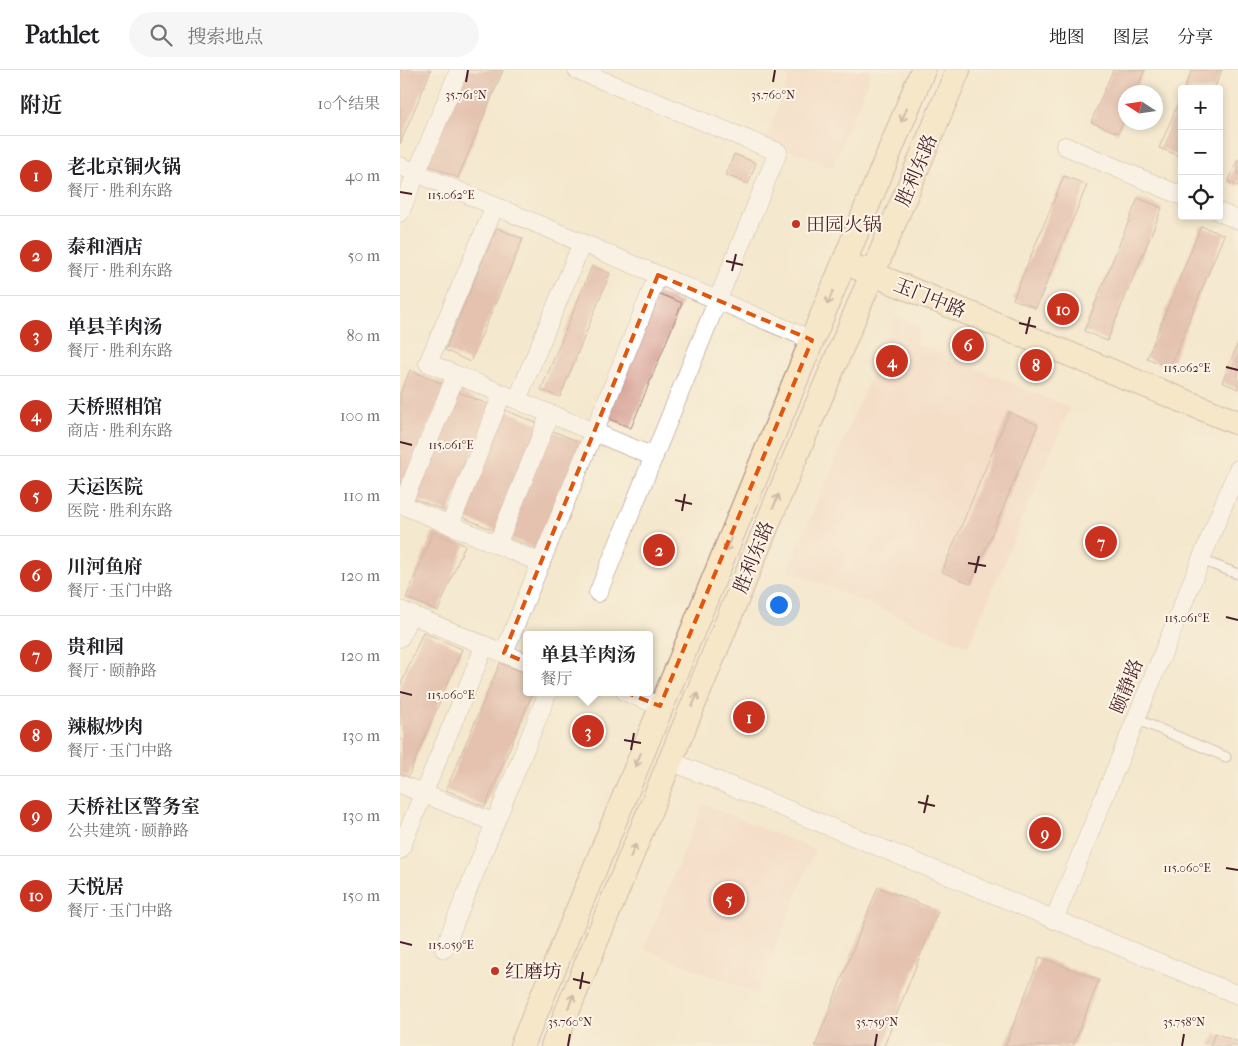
<!DOCTYPE html>
<html lang="zh">
<head>
<meta charset="utf-8">
<style>
	body { margin:0; font-family:"IM FELL French Canon","Noto Serif SC",serif; background:#f6f6f6; color:#202124 }
	.controls { position:absolute; right:15px; top:15px; display:grid; overflow:hidden; border-radius:5px; box-shadow:0 2px 8px #0003 }
	.controls button { width:45px; height:45px; display:grid; place-items:center; padding:0; border:0; border-bottom:1px solid #e0e0e0; background:#fff; color:#202124; font:25px sans-serif }
	.compass { position:absolute; left:718px; top:15px; width:45px; height:45px; border-radius:50%; background:#fff; box-shadow:0 2px 8px #0003; rotate:282deg }
	.you { position:absolute; left:378px; top:534px; width:18px; height:18px; margin:-12px; border:4px solid #fff; border-radius:50%; background:#1a73e8; box-shadow:0 0 0 8px #1a73e833 }
	.badge { display:grid; place-items:center; width:32px; height:32px; border-radius:50%; background:#c8321e; color:#fff; font-size:16px; font-weight:700 }
	.pin { position:absolute; translate:-50% -50%; border:2px solid #fff; box-shadow:0 1px 5px #0006 }
	.popup { position:absolute; left:123px; top:561px; width:130px; height:65px; box-sizing:border-box; display:grid; place-content:center; border-radius:5px; background:#fff; filter:drop-shadow(0 1px 4px #0005); font-size:16px; white-space:nowrap; color:#757577 }
	.popup b { font-size:19px; color:#202124 }
	.popup::after { content:''; position:absolute; left:50%; top:100%; margin-left:-10px; border:10px solid transparent; border-top-color:#fff }
	.list { margin:0; padding:0; list-style:none }
	h2 { display:flex; justify-content:space-between; align-items:center; height:65px; margin:0; padding:0 20px; font-size:21px }
	h2 small { font-size:16px; font-weight:400; color:#757577 }
	.list li { display:grid; grid-template-columns:32px 1fr auto; gap:15px; align-items:center; box-sizing:border-box; height:80px; padding:0 20px; border-top:1px solid #e0e0e0 }
	.list b { display:block; font-size:19px; white-space:nowrap }
	.list p { margin:0; font-size:16px; white-space:nowrap; color:#757577 }
	.list em { font-size:16px; font-style:normal; color:#757577 }
	.icon { flex:none; width:28px; height:28px; fill:none; stroke:currentColor; stroke-width:2; stroke-linecap:round; stroke-linejoin:round }
	.map { position:relative; flex:none; width:838px; height:976px; overflow:hidden }
	header { display:flex; align-items:center; gap:30px; box-sizing:border-box; height:70px; padding:0 25px; background:#fff; border-bottom:1px solid #e0e0e0 }
	header strong { font-size:24px }
	nav { display:flex; gap:28px; margin-inline-start:auto; font-size:18px }
	.search { width:350px; height:45px; background:#f6f6f6; display:flex; align-items:center; gap:12px; box-sizing:border-box; padding:0 18px; border-radius:28px; color:#757577; font-size:19px }
	main { display:flex }
	aside { flex:1; background:#fff }
	.map>svg:first-child { display:block }
	.built { fill:#f5d2c2 }
	.building { fill:#d2948c }
	.lines { fill:none; stroke-linecap:round; stroke-linejoin:round }
	.lane-casing { stroke:#9f847c; stroke-width:11 }
	.street-casing { stroke:#9f847c; stroke-width:19 }
	.secondary-casing { stroke:#9f847c; stroke-width:26 }
	.lane { stroke:#fff; stroke-width:9 }
	.street { stroke:#fff; stroke-width:18 }
	.secondary { stroke:#fbe6c3; stroke-width:24 }
	.oneway { stroke:#a28277 }
	.marked { fill:none; stroke:#e0560e; stroke-width:4; stroke-dasharray:10 6; stroke-linejoin:round }
	.ticks { fill:none; stroke:#4a1f2b; stroke-width:2 }
	.poi-dot { fill:#c8321e; stroke:#fcf5e5; stroke-width:2 }
	.labels { text-anchor:middle; stroke-width:4; stroke-linejoin:round; paint-order:stroke }
	.street-label { font-size:19px; fill:#4a1f2b; stroke:#fcf5e5 }
	.poi-label { font-size:19px; fill:#4a1f2b; stroke:#fcf5e5; text-anchor:start }
	.ticks-label { font-size:12px; text-anchor:middle; fill:#4a1f2b; stroke:#fcf5e5; stroke-width:4; stroke-linejoin:round; paint-order:stroke }
</style>
</head>
<body>
<header>
<strong>Pathlet</strong>
<div class="search"><svg class="icon" aria-label="search" viewBox="0 0 24 24"><circle cx="10" cy="10" r="6"/><path d="M15 15l6 6"/></svg>搜索地点</div>
<nav><a>地图</a><a>图层</a><a>分享</a></nav>
</header>
<main>
<aside>
<h2>附近<small>10个结果</small></h2>
<ul class="list">
<li><span class="badge">1</span><div><b>老北京铜火锅</b><p>餐厅 · 胜利东路</p></div><em>40 m</em></li>
<li><span class="badge">2</span><div><b>泰和酒店</b><p>餐厅 · 胜利东路</p></div><em>50 m</em></li>
<li><span class="badge">3</span><div><b>单县羊肉汤</b><p>餐厅 · 胜利东路</p></div><em>80 m</em></li>
<li><span class="badge">4</span><div><b>天桥照相馆</b><p>商店 · 胜利东路</p></div><em>100 m</em></li>
<li><span class="badge">5</span><div><b>天运医院</b><p>医院 · 胜利东路</p></div><em>110 m</em></li>
<li><span class="badge">6</span><div><b>川河鱼府</b><p>餐厅 · 玉门中路</p></div><em>120 m</em></li>
<li><span class="badge">7</span><div><b>贵和园</b><p>餐厅 · 颐静路</p></div><em>120 m</em></li>
<li><span class="badge">8</span><div><b>辣椒炒肉</b><p>餐厅 · 玉门中路</p></div><em>130 m</em></li>
<li><span class="badge">9</span><div><b>天桥社区警务室</b><p>公共建筑 · 颐静路</p></div><em>130 m</em></li>
<li><span class="badge">10</span><div><b>天悦居</b><p>餐厅 · 玉门中路</p></div><em>150 m</em></li>
</ul>
</aside>
<div class="map">
<svg width="838" height="976" viewBox="0 0 838 976">
	<rect width="100%" height="100%" fill="#fcf5e5"/>
	<filter id="ink" filterUnits="userSpaceOnUse"><feTurbulence type="fractalNoise" baseFrequency=".02" numOctaves="2"/><feDisplacementMap in="SourceGraphic" scale="10" xChannelSelector="R" yChannelSelector="G"/><feConvolveMatrix kernelMatrix="1 2 1 2 8 2 1 2 1" color-interpolation-filters="sRGB"/></filter>
	<filter id="wash" filterUnits="userSpaceOnUse"><feTurbulence type="fractalNoise" baseFrequency=".0096" numOctaves="4" result="noise"/><feDisplacementMap in="SourceGraphic" scale="20" xChannelSelector="R" yChannelSelector="G"/><feGaussianBlur stdDeviation="1.12" result="paint"/><feColorMatrix in="noise" values="0 0 0 0 0 0 0 0 0 0 0 0 0 0 0 0 0 1.4 0 .05"/><feComposite in="paint" operator="in"/></filter>
	<g filter="url(#wash)">
		<rect width="100%" height="100%" fill="#f4e8ce"/>
		<!-- built -->
		<g class="built">
			<path d="M371,0H472L432,98L365,70L389,8Z"/>
			<path d="M496,247L522,257L515,273L670,338L568,576L388,500Z"/>
			<path d="M303,734L415,780L356,924L244,878Z"/>
		</g>
		<g id="blocks">
			<!-- building -->
			<g class="building">
				<path d="M0,0H31L0,74Z"/>
				<path d="M64,0H103L58,108L25,94Z"/>
				<path d="M713,0H745L735,22H726V45L718,63L691,52Z"/>
				<path d="M792,0H822L814,19H784Z"/>
				<path d="M782,24V87L759,78Z"/>
				<path d="M334,84L356,93L348,114L326,105Z"/>
				<path d="M838,89V116L828,112Z"/>
				<path d="M664,106L687,115L636,238L613,229Z"/>
				<path d="M738,128L762,138L707,271L684,261Z"/>
				<path d="M801,156L824,165L770,298L747,288Z"/>
				<path d="M97,158L123,169L70,292L45,280Z"/>
				<path d="M192,196L210,203L160,327L141,320Z"/>
				<path d="M258,223L282,233L231,358L207,348Z"/>
				<path d="M838,273V319L822,312Z"/>
				<path d="M10,300L46,315L0,420V324Z"/>
				<path d="M56,321L92,336L49,442L13,428Z"/>
				<path d="M105,340L141,355L98,462L62,447Z"/>
				<path d="M609,342L638,355L571,514L542,502Z"/>
				<path d="M148,359L184,374L141,481L105,466Z"/>
				<path d="M33,462L65,475L38,541L6,528Z"/>
				<path d="M23,562L62,579L8,707L0,703V617Z"/>
				<path d="M100,593L127,604V622H133L85,737L46,720Z"/>
				<path d="M478,817L538,841L484,976H415Z"/>
				<path d="M640,887L699,910L673,976H605Z"/>
				<path d="M815,963L838,972V976H810Z"/>
			</g>
		</g>
	</g>
	<g filter="url(#ink)">
		<use href="#blocks" fill-opacity="0" stroke="#9f847c" stroke-width="1"/>
		<g class="lines">
			<!-- lane casing -->
			<g class="lane-casing">
				<g id="lane">
					<path d="M801,490L838,504"/>
					<path d="M736,649L826,687"/>
				</g>
			</g>
			<!-- street casing -->
			<g class="street-casing">
				<g id="street">
					<path d="M177,0L378,82L198,523"/>
					<path d="M665,76L782,126"/>
					<path d="M0,96L412,270"/>
					<path d="M95,136L28,293L254,387"/>
					<path d="M819,142L838,150"/>
					<path d="M0,143L59,0"/>
					<path d="M117,330L182,173"/>
					<path d="M0,434L141,493"/>
					<path d="M2,435L56,305"/>
					<path d="M50,455L102,324"/>
					<path d="M97,475L150,344"/>
					<path d="M0,540L127,593"/>
					<path d="M0,568L10,544"/>
					<path d="M104,583L258,205"/>
					<path d="M225,622L260,636"/>
					<path d="M270,691L838,925"/>
					<path d="M0,714L95,753"/>
					<path d="M0,780L85,575"/>
					<path d="M654,850L838,399"/>
					<path d="M44,879L148,622"/>
				</g>
			</g>
			<!-- secondary casing -->
			<g class="secondary-casing">
				<g id="secondary">
					<path d="M458,198L838,353"/>
					<path d="M122,976L523,0"/>
					<path d="M153,976L381,421L558,0"/>
				</g>
			</g>
			<!-- lane -->
			<use href="#lane" class="lane"/>
			<!-- street -->
			<use href="#street" class="street"/>
			<!-- secondary -->
			<use href="#secondary" class="secondary"/>
		</g>
		<!-- one-way arrows -->
		<defs><path id="oneway-shaft" d="M-6 0H5M1.5-3L5.5 0L1.5 3" fill="none" stroke-width="1.6" stroke-linecap="round" stroke-linejoin="round" transform="scale(1.25)"/></defs>
		<g class="oneway">
			<use href="#oneway-shaft" transform="translate(504 45) rotate(112)"/>
			<use href="#oneway-shaft" transform="translate(430 228) rotate(112)"/>
			<use href="#oneway-shaft" transform="translate(376 431) rotate(-68)"/>
			<use href="#oneway-shaft" transform="translate(328 475) rotate(113)"/>
			<use href="#oneway-shaft" transform="translate(295 630) rotate(-68)"/>
			<use href="#oneway-shaft" transform="translate(238 690) rotate(112)"/>
			<use href="#oneway-shaft" transform="translate(233 781) rotate(-68)"/>
			<use href="#oneway-shaft" transform="translate(171 931) rotate(-68)"/>
		</g>
	</g>
	<!-- marked area -->
	<path d="M0 0H838V976H0ZM258,205L412,270L260,636L176,602L171,611L104,583Z" fill="#f4e8ce" fill-opacity=".55" fill-rule="evenodd"/>
	<path class="marked" d="M258,205L412,270L260,636L176,602L171,611L104,583Z"/>
	<!-- ticks -->
	<path class="ticks" d="M66,12L68,0M373,12L375,0M0,122L12,124M326,191L343,195M332,201L336,184M619,253L636,257M626,264L630,247M826,297L838,300M0,372L12,375M275,430L292,434M282,441L285,424M568,493L586,496M575,503L579,486M826,547L838,550M0,622L12,625M224,670L241,673M231,680L234,663M518,732L535,736M524,743L528,725M826,798L838,800M0,872L12,875M173,909L190,913M180,919L183,902M168,976L170,964M475,976L477,964M782,976L784,964"/>
	<!-- markers -->
	<g class="poi-dot">
		<circle cx="396" cy="154" r="5"/>
		<circle cx="95" cy="901" r="5"/>
	</g>
	<g class="labels">
		<!-- street labels -->
		<g class="street-label">
			<text transform="translate(516 100) rotate(-67)" y="7">胜利东路</text>
			<text transform="translate(530 227) rotate(22)" y="7">玉门中路</text>
			<text transform="translate(353 487) rotate(-68)" y="7">胜利东路</text>
			<text transform="translate(726 616) rotate(-68)" y="7">颐静路</text>
		</g>
		<!-- poi labels -->
		<g class="poi-label">
			<text x="406" y="161">田园火锅</text>
			<text x="105" y="908">红磨坊</text>
		</g>
	</g>
	<g class="ticks-label">
		<text x="66" y="29">35.761°N</text>
		<text x="373" y="29">35.760°N</text>
		<text x="51" y="129">115.062°E</text>
		<text x="787" y="302">115.062°E</text>
		<text x="51" y="379">115.061°E</text>
		<text x="787" y="552">115.061°E</text>
		<text x="51" y="629">115.060°E</text>
		<text x="787" y="802">115.060°E</text>
		<text x="51" y="879">115.059°E</text>
		<text x="170" y="956">35.760°N</text>
		<text x="477" y="956">35.759°N</text>
		<text x="784" y="956">35.758°N</text>
	</g>
</svg>
<div class="controls">
<button>+</button>
<button>−</button>
<button><svg class="icon" aria-label="locate" viewBox="0 0 24 24"><circle cx="12" cy="12" r="6"/><path d="M12 2v4M12 18v4M2 12h4M18 12h4"/></svg></button>
</div>
<svg class="compass" viewBox="-18 -18 36 36"><path d="M0-13l5 13h-10z" fill="#e53935"/><path d="M0 13l5-13h-10z" fill="#757577"/></svg>
<div class="you"></div>
<div class="pin badge" style="left:349px;top:647px">1</div>
<div class="pin badge" style="left:259px;top:480px">2</div>
<div class="pin badge" style="left:188px;top:661px">3</div>
<div class="popup"><b>单县羊肉汤</b>餐厅</div>
<div class="pin badge" style="left:492px;top:291px">4</div>
<div class="pin badge" style="left:329px;top:829px">5</div>
<div class="pin badge" style="left:568px;top:275px">6</div>
<div class="pin badge" style="left:701px;top:472px">7</div>
<div class="pin badge" style="left:636px;top:295px">8</div>
<div class="pin badge" style="left:645px;top:763px">9</div>
<div class="pin badge" style="left:663px;top:239px">10</div>
</div>
</main>
</body>
</html>
